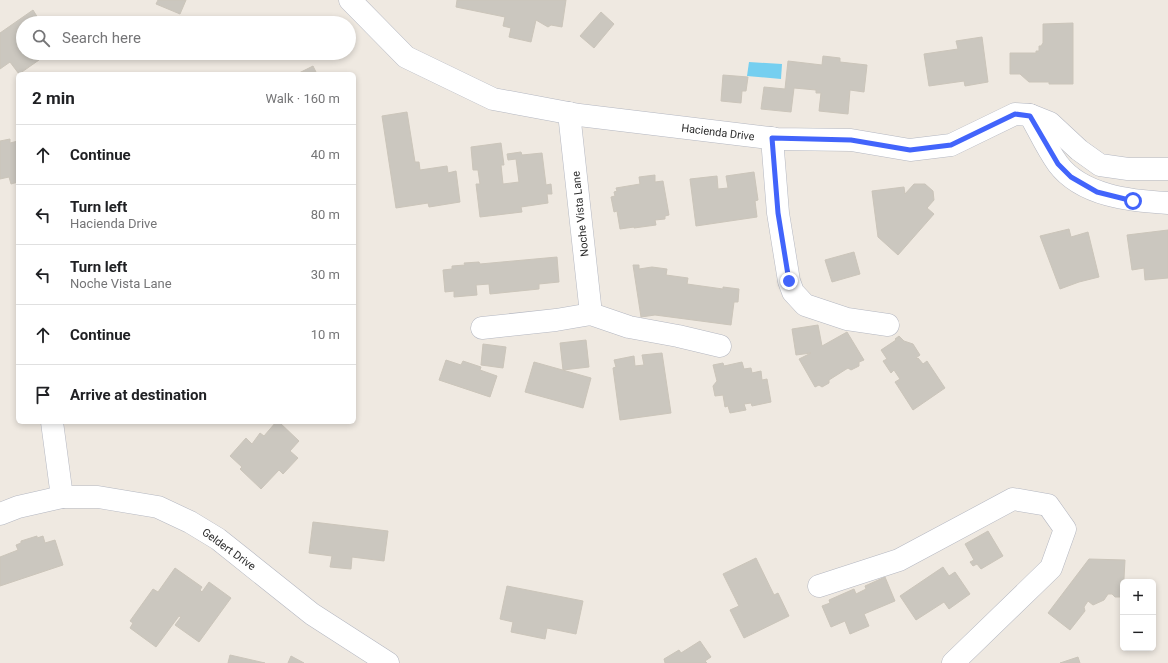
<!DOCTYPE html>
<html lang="en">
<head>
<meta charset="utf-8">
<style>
	body { margin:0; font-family:Roboto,sans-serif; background:#f2f2f2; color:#202124 }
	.controls { position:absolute; right:12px; bottom:12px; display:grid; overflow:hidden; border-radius:6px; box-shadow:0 2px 6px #0003 }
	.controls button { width:36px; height:36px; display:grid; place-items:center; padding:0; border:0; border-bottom:1px solid #e0e0e0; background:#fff; color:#202124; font:20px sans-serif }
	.stop { position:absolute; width:12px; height:12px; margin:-9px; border:3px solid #4264fb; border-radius:50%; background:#fff }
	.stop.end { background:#4264fb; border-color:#fff; box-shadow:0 1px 4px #0008 }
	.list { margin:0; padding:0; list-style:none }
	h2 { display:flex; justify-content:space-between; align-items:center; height:52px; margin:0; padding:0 16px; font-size:17px }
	h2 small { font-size:13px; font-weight:400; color:#757577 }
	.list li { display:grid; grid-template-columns:26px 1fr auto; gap:12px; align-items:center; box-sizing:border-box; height:60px; padding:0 16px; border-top:1px solid #e0e0e0 }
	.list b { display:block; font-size:15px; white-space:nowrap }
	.list p { margin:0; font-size:13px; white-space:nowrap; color:#757577 }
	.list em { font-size:13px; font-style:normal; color:#757577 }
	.icon { flex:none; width:22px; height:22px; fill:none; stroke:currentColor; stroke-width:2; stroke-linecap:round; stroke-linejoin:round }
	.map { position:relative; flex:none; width:1168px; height:663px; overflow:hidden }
	.search { position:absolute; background:#fff; box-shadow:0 2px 6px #0003; left:16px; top:16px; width:340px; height:44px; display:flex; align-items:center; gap:10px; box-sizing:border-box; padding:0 14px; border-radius:22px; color:#757577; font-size:15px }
	.panel { position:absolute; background:#fff; box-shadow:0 2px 6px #0003; left:16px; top:72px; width:340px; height:352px; border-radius:6px }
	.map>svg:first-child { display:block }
	.water { fill:#75cff0 }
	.building { fill:#cbc7bf; stroke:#cbc5ba }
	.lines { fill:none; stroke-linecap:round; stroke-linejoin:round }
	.minor-casing { stroke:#b4b7c1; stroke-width:23 }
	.minor { stroke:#fff; stroke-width:22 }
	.route { stroke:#4264fb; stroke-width:5 }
	.labels { text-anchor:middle; stroke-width:3; stroke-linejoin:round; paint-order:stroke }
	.street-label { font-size:11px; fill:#2e2e2e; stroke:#fff }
</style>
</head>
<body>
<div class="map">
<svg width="1168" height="663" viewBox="0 0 1168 663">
	<rect width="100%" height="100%" fill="#efe9e1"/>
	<!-- water -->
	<path class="water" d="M749,62L782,64L781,79L747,76Z"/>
	<!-- building -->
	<g class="building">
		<path d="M158,0H186L180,14L156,4Z"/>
		<path d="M457,0H566L562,27L551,25L548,27L536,20L531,42L509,37L511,28L503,26L505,17L456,7Z"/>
		<path d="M33,10L41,23H23V53H34L39,60L19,74L10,62L0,69V33Z"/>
		<path d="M601,12L614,24L594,48L580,36Z"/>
		<path d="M1073,23V84H1049V82H1029L1020,74H1010V53H1036V51H1039V46H1041L1043,43V24Z"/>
		<path d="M982,37L988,82L965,86L964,81L929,86L924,54L958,49L956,41Z"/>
		<path d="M823,56L840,58V62L867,65L864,92L850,90L848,114L819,111L821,93H816V90L794,88L791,112L761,109L764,87L785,89L788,61L822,65Z"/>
		<path d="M313,66L317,74H297Z"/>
		<path d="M723,75L748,77L746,91H742L741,103L721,101Z"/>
		<path d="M407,112L415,162H419L420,170L447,166L448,173L456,171L460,202L429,207L428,203L396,208L382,116Z"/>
		<path d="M10,139V143L18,141V182L11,184L9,177L0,179V141Z"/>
		<path d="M501,143L504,165H501L503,184L519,182L516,159L508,160L507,154L521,152L522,155L542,153L546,185L551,184L552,194H547L548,203L521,207L522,212L480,217L476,184H480L478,170H473L471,147Z"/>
		<path d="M754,172L758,200L755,201L757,217L696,226L690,179L717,176L718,189L728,188L726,176Z"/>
		<path d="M655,175V182L663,181L669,215L665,216V219L655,220L656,225L634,228V227L620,229L617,211L614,212L611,197L615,196L614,192L617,191L616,188L640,184L639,177Z"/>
		<path d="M914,184H925L933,191L934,200L927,208L934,214L898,255L878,237L872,191L904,187L905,194Z"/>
		<path d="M1069,229L1071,237L1088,232L1099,277L1079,282L1060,289L1040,236Z"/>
		<path d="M1168,230V278L1145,280L1144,268L1132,270L1127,235Z"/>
		<path d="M854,252L860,274L832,282L825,260Z"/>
		<path d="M557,257L559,282L539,284V289L490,294L489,284L476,285L477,295L454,297V291L445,292L443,270L452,269V266L465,265L464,263L479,262L480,264Z"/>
		<path d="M633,265H639V269L652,267L667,269L666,275L688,278L687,284L723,289V287L739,289L738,302H734L731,325L655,315L641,317Z"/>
		<path d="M818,325L822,346L847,332L864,360L859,362V366L851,370L848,368L829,380V383L822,387L819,385L815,387L799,359L811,353L796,355L792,329Z"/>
		<path d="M899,336L904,341L913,344L920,355L916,358L917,359L918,358L923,364L927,361L945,388L913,410L895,382L900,379L894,370L891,373L883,361L887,359L881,350L896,340L895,339Z"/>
		<path d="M586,340L589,367L563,370L560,343Z"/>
		<path d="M483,344L506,347L503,368L481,365Z"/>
		<path d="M662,353L671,413L620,420L613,368L616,367L614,360L634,356L635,366L644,365L642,355Z"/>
		<path d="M446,360L461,365L463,361L481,367L480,370L497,376L490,397L439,380Z"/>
		<path d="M534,362L591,378L583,408L525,392Z"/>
		<path d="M742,362L744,369L751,368L752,373L761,371L762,380L767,379L771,402L752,406L751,403L744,404L746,410L730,413L728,406L725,407L723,395L715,396L713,386L717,381L713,365L723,363L724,366Z"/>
		<path d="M276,422H279L299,441L290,451L298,458L283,474L279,470L261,489L240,469L242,467L230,456L246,438L252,444L260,433L264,436Z"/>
		<path d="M313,522L388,531L384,561L352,557L351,569L330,567L332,556L309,553Z"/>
		<path d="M988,531L1003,556L981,569L977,564L973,566L970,562L974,560L965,544Z"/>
		<path d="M37,536V538L43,536L45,543L55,540L63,565L0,586V557L18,550L16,545L21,543V541Z"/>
		<path d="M756,558L774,595L778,593L789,616L744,638L730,610L739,606L723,574Z"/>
		<path d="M1089,559L1125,560L1123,597H1115L1112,594H1108L1104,600L1093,605L1088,601L1084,607L1085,611L1070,630L1048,613Z"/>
		<path d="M943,567L949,576L955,572L970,594L949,609L944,602L916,620L900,596Z"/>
		<path d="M175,568L202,587L200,590L202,592L209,582L231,598L199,642L175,625L181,617L179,616L156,647L130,628L133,623L130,621L153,589L158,592Z"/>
		<path d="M885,577L895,601L864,614L869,626L850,634L845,621L831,627L822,606L830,603L829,600L854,589L856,594L866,589L865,586Z"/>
		<path d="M507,586L583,601L576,634L547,628L545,639L511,632L513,622L500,619Z"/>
		<path d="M700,641L711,657L705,661L707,663H665L664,659L679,650L681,653Z"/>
		<path d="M230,655L265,663H228Z"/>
		<path d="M291,656L304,663H288Z"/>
		<path d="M1078,657L1080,663H1060Z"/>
	</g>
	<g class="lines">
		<!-- minor casing -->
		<g class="minor-casing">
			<g id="minor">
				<path d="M350,0L406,57L493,99L579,115L777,139L851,140L910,150L951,145L1015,114L1030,115L1050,123L1079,150L1100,165L1128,169H1168"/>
				<path d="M569,113L591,314"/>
				<path d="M1030,115C1039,131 1047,149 1058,164C1082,196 1131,201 1168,203"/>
				<path d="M772,138L778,213L789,281L793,292L805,305L847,319L888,325"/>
				<path d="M482,328L556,320L591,314L629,327L678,336L720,346"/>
				<path d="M52,422L62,497"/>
				<path d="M0,514L18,507L62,497H98L158,507L190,522L218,539L312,614L388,663"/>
				<path d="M819,586L899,560L1013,499L1048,505L1065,529L1051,568L953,663"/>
			</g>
		</g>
		<!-- minor -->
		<use href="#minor" class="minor"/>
	</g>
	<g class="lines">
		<!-- route -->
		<path class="route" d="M789,281L778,213L772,138L851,140L910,150L951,145L1015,114L1030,116L1058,164L1071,177L1097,192L1133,201"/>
	</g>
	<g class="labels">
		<!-- street labels -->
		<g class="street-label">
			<text transform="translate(718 132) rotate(7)" y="4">Hacienda Drive</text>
			<text transform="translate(580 214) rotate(-96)" y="4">Noche Vista Lane</text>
			<text transform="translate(229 549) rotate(36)" y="4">Geldert Drive</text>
		</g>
	</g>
</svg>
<div class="controls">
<button>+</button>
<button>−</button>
</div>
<div class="stop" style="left:1133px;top:201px"></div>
<div class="stop end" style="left:789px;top:281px"></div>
<div class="search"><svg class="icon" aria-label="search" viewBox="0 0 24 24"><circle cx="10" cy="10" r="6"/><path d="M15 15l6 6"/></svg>Search here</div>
<section class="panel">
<h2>2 min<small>Walk · 160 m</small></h2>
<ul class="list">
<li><svg class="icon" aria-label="ahead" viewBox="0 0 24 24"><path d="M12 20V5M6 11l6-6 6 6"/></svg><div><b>Continue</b></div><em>40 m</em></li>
<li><svg class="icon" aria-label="left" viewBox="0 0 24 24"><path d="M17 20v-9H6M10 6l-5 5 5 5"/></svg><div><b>Turn left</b><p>Hacienda Drive</p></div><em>80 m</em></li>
<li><svg class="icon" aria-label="left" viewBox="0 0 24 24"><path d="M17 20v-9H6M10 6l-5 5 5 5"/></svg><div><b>Turn left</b><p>Noche Vista Lane</p></div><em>30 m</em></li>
<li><svg class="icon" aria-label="ahead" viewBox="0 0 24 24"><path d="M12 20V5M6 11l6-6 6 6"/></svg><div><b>Continue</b></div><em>10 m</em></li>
<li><svg class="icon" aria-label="arrive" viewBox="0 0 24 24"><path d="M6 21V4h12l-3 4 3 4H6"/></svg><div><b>Arrive at destination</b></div></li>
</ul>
</section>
</div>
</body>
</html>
